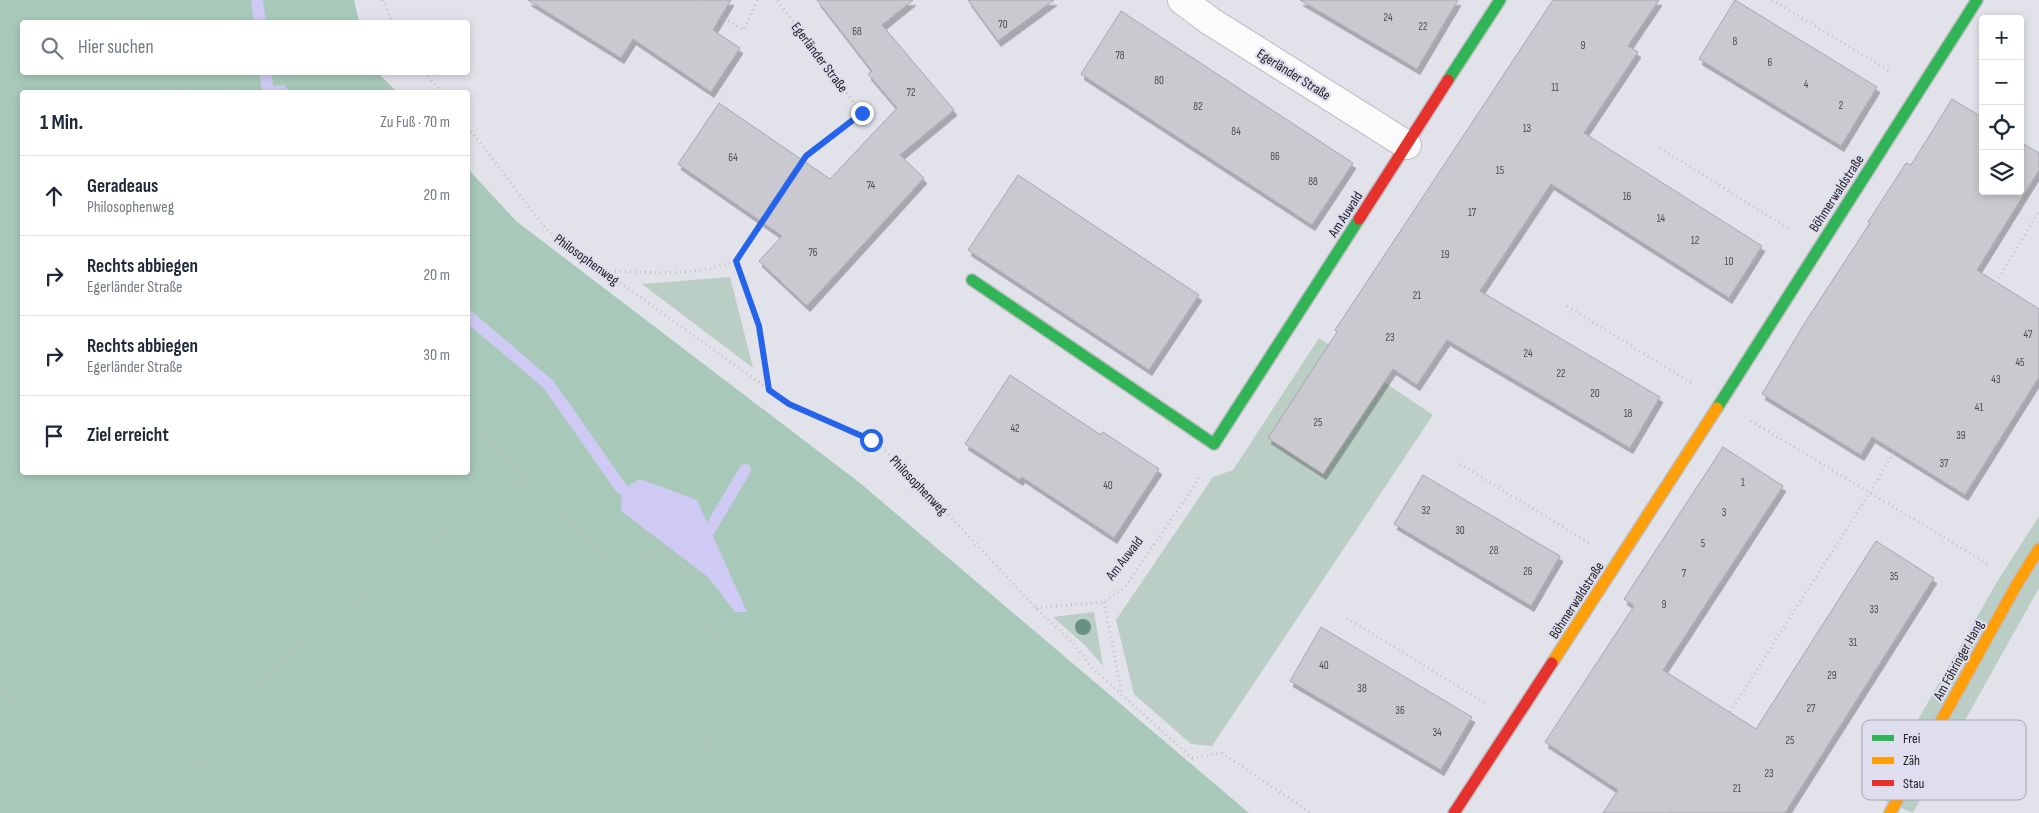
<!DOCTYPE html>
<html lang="de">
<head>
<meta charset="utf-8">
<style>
	body { margin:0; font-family:"Sofia Sans Condensed",sans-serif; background:#f6f6f7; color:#1f2937 }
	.controls { position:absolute; right:15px; top:15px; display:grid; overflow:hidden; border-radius:5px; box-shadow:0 2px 8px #0003 }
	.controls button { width:45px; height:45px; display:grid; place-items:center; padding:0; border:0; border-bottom:1px solid #e0e1e3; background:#fff; color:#1f2937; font:25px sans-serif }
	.stop { position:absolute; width:15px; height:15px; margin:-11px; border:4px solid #2563eb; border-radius:50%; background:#fff }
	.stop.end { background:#2563eb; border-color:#fff; box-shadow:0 1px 5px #0008 }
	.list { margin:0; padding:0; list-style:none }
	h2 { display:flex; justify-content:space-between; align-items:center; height:65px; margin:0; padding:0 20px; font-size:21px }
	h2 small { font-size:16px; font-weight:400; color:#747a83 }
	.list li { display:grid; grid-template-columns:32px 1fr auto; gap:15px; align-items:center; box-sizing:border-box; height:80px; padding:0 20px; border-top:1px solid #e0e1e3 }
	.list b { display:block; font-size:19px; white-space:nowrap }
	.list p { margin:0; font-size:16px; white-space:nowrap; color:#747a83 }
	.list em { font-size:16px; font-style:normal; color:#747a83 }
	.icon { flex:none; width:28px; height:28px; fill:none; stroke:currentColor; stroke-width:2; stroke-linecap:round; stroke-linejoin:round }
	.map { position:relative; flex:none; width:2039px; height:813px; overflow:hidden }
	.search { position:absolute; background:#fff; box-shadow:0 2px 8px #0003; left:20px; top:20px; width:450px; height:55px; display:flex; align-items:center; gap:12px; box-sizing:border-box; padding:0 18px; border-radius:5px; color:#747a83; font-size:19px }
	.panel { position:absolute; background:#fff; box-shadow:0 2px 8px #0003; left:20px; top:90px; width:450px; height:385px; border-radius:5px }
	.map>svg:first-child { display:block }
	.green { fill:#bacec6 }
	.forest { fill:#a8c9ba }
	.water { fill:#cecaf4 }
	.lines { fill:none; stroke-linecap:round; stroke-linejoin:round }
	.stream { stroke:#cecaf4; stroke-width:12 }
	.building { fill:#c9c9cf; stroke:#a7a7ac; filter:url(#shadow) }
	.street-casing { stroke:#bebec5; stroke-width:30 }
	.fast-casing { stroke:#bebec5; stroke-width:14 }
	.slow-casing { stroke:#bebec5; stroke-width:14 }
	.jam-casing { stroke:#bebec5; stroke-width:14 }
	.path { stroke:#c2c2c4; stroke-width:3; stroke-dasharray:1 4; stroke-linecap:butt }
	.street { stroke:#fbfbfc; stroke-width:28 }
	.fast { stroke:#30b455; stroke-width:11 }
	.slow { stroke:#ff9f0a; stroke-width:11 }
	.jam { stroke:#e5322d; stroke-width:11 }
	.tree { fill:#669183 }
	.route { stroke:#2563eb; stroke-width:6 }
	.labels { text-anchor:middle; stroke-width:4.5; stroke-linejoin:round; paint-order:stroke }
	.number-label { font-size:11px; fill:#4b4b50 }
	.street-label { font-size:14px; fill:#212126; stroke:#dfdeee }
	.key { fill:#dfdeee; stroke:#a6a5b2; stroke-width:1 }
	.key-label { font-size:14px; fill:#212126 }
</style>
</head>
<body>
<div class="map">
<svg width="2039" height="813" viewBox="0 0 2039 813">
	<defs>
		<filter id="shadow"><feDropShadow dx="3" dy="5.5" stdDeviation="0" flood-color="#0004"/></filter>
	</defs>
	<rect width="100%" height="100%" fill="#e2e2ea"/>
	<!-- green -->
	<g class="green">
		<path d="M730,277L753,368L642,284Z"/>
		<path d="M1319,338L1433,415L1212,746L1191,744L1134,694L1116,620L1213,477L1233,470Z"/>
		<path d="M2039,516V588L1913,813L1874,796L1997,582Z"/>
		<path d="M1094,612L1103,666L1086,646L1053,617Z"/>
	</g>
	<!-- forest -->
	<path class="forest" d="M0,0H354L359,22H22V72L378,73L397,92H22V472H468V169L516,221L860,483L1249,813H0Z"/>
	<!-- water -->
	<g class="water">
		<path d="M284,85L290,92H267V86Z"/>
		<path d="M640,479L697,500L747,612H735L708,577L621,511L622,489Z"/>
	</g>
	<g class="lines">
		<!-- stream -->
		<g class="stream">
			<path d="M257,0L260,22"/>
			<path d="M266,72L267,86"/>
			<path d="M468,316L548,384L622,489"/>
			<path d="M710,529L745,470"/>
		</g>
	</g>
	<!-- building -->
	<g class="building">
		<path d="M528,0H731L713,30L740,48L711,92L633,39L621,58Z"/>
		<path d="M817,0H913L882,25L954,110L900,155L924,178L807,306L759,261L782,236L678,164L719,103L830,179L897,108L868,74L872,71Z"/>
		<path d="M968,0H1054L998,41Z"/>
		<path d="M1300,0H1458L1417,69Z"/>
		<path d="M1553,0H1659L1628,46L1638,52L1584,133L1762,246L1729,298L1551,184L1480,291L1660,397L1630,448L1447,340L1417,385L1393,369L1323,474L1268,438L1337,332L1335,330Z"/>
		<path d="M1735,0L1877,87L1841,146L1699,59Z"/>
		<path d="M1121,11L1353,163L1312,225L1081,74Z"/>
		<path d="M1952,99L1983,118V191H2020V142L2039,153V170L1977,270L2039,309V377L1965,495L1872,437L1861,455L1762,394L1806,321L1870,223L1868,222L1906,163L1911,165Z"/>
		<path d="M1018,175L1199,295L1149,370L968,250Z"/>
		<path d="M1010,375L1101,435L1103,432L1159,469L1114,538L1022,477L1020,480L965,444Z"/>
		<path d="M1723,447L1783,486L1663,670L1756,729L1876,541L1934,578L1785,813H1603L1618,790L1545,742L1634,606L1624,599Z"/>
		<path d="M1423,475L1560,556L1531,606L1394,524Z"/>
		<path d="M1321,627L1472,717L1441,770L1290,681Z"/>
	</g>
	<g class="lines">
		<!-- street casing -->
		<g class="street-casing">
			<path id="street" d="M1182,0L1210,21L1407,145"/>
		</g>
		<!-- fast casing -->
		<g class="fast-casing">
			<g id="fast">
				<path d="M1448,80L1500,0"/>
				<path d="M972,280L1214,444L1359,219"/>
				<path d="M1717,408L1977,0"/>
			</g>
		</g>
		<!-- slow casing -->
		<g class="slow-casing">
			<g id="slow">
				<path d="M1552,663L1717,408"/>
				<path d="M1890,813L2017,584L2039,549"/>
			</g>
		</g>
		<!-- jam casing -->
		<g class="jam-casing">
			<g id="jam">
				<path d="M1359,219L1448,80"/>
				<path d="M1454,813L1552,663"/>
			</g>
		</g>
		<!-- path -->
		<g class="path">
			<path d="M118,0L130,22"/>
			<path d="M382,0L393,22"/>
			<path d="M694,0L744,30L757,0"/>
			<path d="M1772,0L1891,72"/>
			<path d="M236,22L237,0"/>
			<path d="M167,72L182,92"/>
			<path d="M232,72L242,92"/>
			<path d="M425,72L441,92"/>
			<path d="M468,127L547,230L789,404L871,440L898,461L1036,608L1073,643L1094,670L1192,758L1222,753L1311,813"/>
			<path d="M1660,148L1789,229"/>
			<path d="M605,271C648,272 694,277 735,261"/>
			<path d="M1567,306L1691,383"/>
			<path d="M769,389L759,326L735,261L806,156L862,113L777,0"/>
			<path d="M468,421L530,479L631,586L703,726L725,813"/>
			<path d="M1751,421L1988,564"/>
			<path d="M1460,464L1589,543"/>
			<path d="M617,571L636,553L661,549L686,567L703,620L722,645L782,668"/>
			<path d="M1104,602L1122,694"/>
			<path d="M1036,608L1104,602L1125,587L1195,485L1200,474"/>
			<path d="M1347,618L1485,703"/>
			<path d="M0,689L72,764L107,779L141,775L163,759L184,754L201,765L214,757L215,744L219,733L261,683L302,644L481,505L530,479"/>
			<path d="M1666,813L1870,492L2039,211"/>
		</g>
		<!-- street -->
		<use href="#street" class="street"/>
		<!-- fast -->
		<use href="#fast" class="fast"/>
		<!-- slow -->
		<use href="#slow" class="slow"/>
		<!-- jam -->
		<use href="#jam" class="jam"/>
	</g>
	<!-- trees -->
	<circle class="tree" cx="1083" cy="627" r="8"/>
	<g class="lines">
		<!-- route -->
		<path class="route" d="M862,113L806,156L736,261L759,326L769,390L789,404L871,440"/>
	</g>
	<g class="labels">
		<!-- number labels -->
		<g class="number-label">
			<text x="1388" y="21">24</text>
			<text x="1003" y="28">70</text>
			<text x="1423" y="30">22</text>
			<text x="857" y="35">68</text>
			<text x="1735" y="45">8</text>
			<text x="1583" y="49">9</text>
			<text x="1120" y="59">78</text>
			<text x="1770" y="66">6</text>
			<text x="1159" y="84">80</text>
			<text x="1806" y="88">4</text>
			<text x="1555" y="91">11</text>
			<text x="911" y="96">72</text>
			<text x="1841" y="109">2</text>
			<text x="1198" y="110">82</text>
			<text x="1527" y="132">13</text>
			<text x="1236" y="135">84</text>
			<text x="1275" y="160">86</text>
			<text x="733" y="161">64</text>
			<text x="1500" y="174">15</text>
			<text x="1313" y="185">88</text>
			<text x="871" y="189">74</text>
			<text x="1627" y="200">16</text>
			<text x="1472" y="216">17</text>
			<text x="1661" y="222">14</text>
			<text x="1695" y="244">12</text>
			<text x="813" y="256">76</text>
			<text x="1445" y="258">19</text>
			<text x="1729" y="265">10</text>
			<text x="1417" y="299">21</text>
			<text x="2028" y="338">47</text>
			<text x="1390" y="341">23</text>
			<text x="1528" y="357">24</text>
			<text x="2020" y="366">45</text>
			<text x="1561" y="377">22</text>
			<text x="1996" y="383">43</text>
			<text x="1595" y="397">20</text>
			<text x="1979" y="411">41</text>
			<text x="1628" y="417">18</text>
			<text x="1318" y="426">25</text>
			<text x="1015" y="432">42</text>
			<text x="1961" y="439">39</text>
			<text x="1944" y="467">37</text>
			<text x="1743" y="486">1</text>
			<text x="1108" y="489">40</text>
			<text x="1426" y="514">32</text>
			<text x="1724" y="516">3</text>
			<text x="1460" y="534">30</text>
			<text x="1703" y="547">5</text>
			<text x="1494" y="554">28</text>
			<text x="1528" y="575">26</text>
			<text x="1684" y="577">7</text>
			<text x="1894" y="580">35</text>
			<text x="1664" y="608">9</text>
			<text x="1874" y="613">33</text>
			<text x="1853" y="646">31</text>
			<text x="1324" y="669">40</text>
			<text x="1832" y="679">29</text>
			<text x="1362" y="692">38</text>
			<text x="1811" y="712">27</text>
			<text x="1400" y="714">36</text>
			<text x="1437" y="736">34</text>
			<text x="1790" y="744">25</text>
			<text x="1769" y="777">23</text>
			<text x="1737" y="792">21</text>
		</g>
		<!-- street labels -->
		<g class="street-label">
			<text transform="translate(820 57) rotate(53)" y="5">Egerländer Straße</text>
			<text transform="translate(1294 74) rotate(32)" y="5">Egerländer Straße</text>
			<text transform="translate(1836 193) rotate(-57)" y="5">Böhmerwaldstraße</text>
			<text transform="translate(1345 214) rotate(-57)" y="5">Am Auwald</text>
			<text transform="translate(587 259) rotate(36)" y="5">Philosophenweg</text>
			<text transform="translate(919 485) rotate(46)" y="5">Philosophenweg</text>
			<text transform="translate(1124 558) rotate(-52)" y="5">Am Auwald</text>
			<text transform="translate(1576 600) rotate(-57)" y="5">Böhmerwaldstraße</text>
			<text transform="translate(1958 660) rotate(-61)" y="5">Am Föhringer Hang</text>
		</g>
	</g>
	<!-- legend -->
	<rect x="1862" y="720" width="164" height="80" rx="8" class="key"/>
	<rect x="1872" y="735" width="22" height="6" fill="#30b455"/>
	<rect x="1872" y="757" width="22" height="7" fill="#ff9f0a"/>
	<rect x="1872" y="780" width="22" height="6" fill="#e5322d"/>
	<g class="key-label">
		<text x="1903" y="743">Frei</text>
		<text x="1903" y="765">Zäh</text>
		<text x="1903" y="788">Stau</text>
	</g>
</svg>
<div class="controls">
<button>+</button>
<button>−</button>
<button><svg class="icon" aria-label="locate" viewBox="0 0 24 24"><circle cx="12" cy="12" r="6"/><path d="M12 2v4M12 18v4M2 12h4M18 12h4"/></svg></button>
<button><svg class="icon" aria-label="layers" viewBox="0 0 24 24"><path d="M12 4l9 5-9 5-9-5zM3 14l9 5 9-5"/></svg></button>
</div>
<div class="stop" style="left:871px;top:440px"></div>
<div class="stop end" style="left:862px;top:113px"></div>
<div class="search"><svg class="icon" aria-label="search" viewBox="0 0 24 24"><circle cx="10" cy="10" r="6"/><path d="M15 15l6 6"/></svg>Hier suchen</div>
<section class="panel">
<h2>1 Min.<small>Zu Fuß · 70 m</small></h2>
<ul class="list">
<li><svg class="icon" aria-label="ahead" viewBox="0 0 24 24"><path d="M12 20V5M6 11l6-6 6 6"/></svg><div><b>Geradeaus</b><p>Philosophenweg</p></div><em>20 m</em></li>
<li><svg class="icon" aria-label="right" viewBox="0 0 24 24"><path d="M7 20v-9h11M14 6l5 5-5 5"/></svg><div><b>Rechts abbiegen</b><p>Egerländer Straße</p></div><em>20 m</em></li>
<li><svg class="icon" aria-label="right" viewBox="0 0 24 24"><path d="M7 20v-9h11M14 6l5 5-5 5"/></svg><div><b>Rechts abbiegen</b><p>Egerländer Straße</p></div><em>30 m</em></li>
<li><svg class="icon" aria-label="arrive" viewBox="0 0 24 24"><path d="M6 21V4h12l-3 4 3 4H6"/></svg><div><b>Ziel erreicht</b></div></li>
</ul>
</section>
</div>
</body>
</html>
